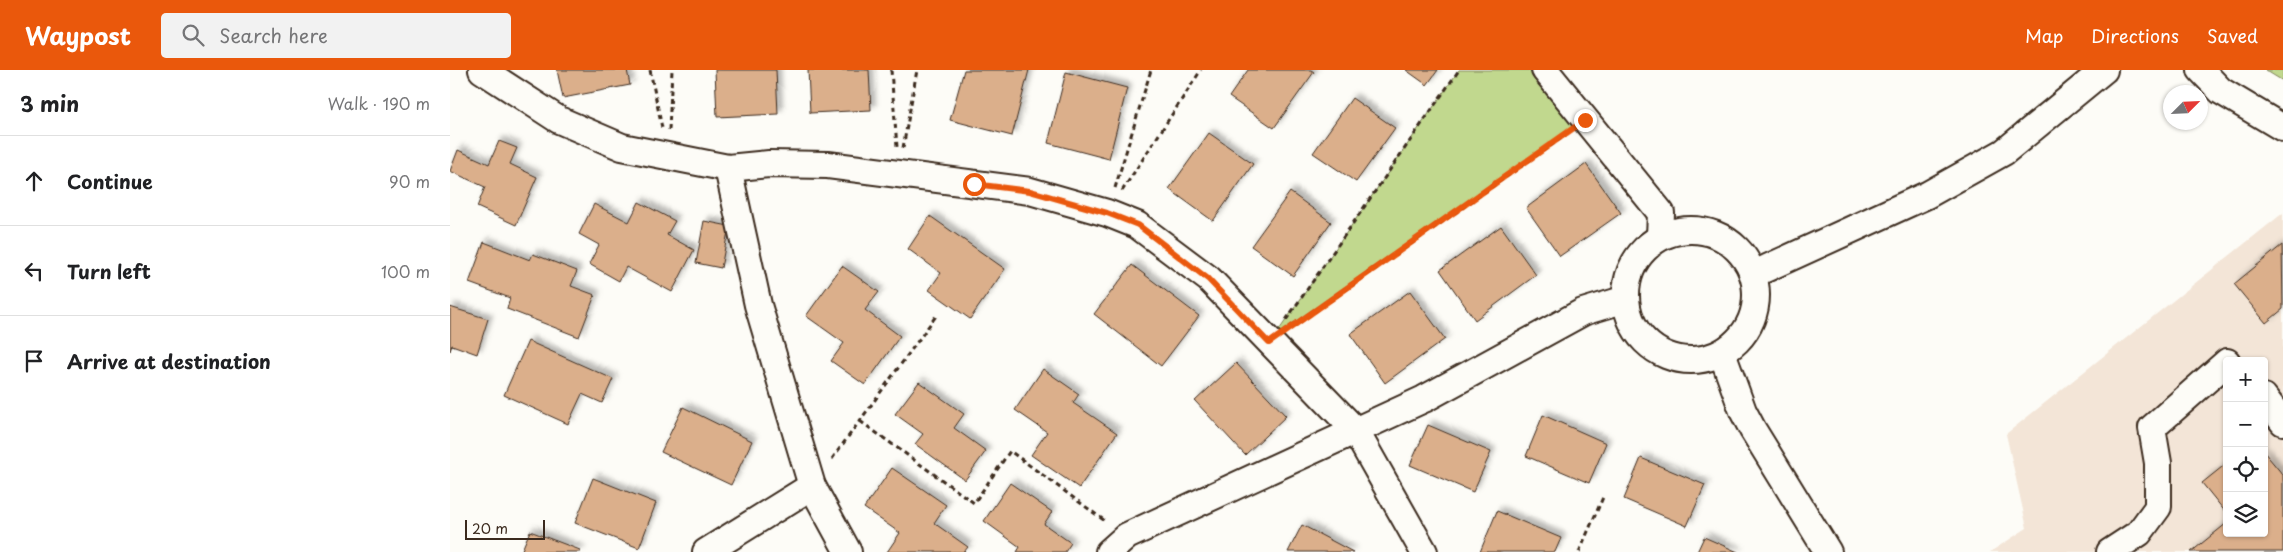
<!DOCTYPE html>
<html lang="en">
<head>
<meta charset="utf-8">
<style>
	body { margin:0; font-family:"Playpen Sans",sans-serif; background:#f2f2f2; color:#202124 }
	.controls { position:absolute; right:15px; bottom:15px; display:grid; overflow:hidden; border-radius:5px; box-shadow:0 1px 4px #0004 }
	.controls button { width:45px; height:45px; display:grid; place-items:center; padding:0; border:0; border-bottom:1px solid #e0e0e0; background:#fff; color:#202124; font:25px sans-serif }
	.compass { position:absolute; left:1713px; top:15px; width:45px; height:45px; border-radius:50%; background:#fff; box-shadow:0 1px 4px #0004; rotate:66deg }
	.scale { position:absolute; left:15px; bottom:12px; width:80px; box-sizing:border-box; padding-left:5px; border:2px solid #3b2a1e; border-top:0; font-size:14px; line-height:18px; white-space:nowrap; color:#3b2a1e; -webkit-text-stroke:4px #fdfcf7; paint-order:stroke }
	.stop { position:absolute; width:15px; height:15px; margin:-11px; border:4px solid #ea580c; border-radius:50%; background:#fff }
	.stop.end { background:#ea580c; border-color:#fff; box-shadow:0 1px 5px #0008 }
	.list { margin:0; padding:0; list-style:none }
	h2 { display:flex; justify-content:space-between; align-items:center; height:65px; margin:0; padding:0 20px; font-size:21px }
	h2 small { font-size:16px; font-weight:400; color:#757577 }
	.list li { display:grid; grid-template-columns:32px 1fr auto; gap:15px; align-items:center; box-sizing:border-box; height:90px; padding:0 20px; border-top:1px solid #e0e0e0 }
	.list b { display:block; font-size:19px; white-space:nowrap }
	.list em { font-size:16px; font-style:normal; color:#757577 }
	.icon { flex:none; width:28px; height:28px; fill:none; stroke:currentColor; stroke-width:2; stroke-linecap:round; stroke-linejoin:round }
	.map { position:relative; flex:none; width:1833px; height:482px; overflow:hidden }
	header { display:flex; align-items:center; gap:30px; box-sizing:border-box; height:70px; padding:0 25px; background:#ea580c; color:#fff }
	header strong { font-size:24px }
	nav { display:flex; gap:28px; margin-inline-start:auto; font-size:18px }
	.search { width:350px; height:45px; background:#f2f2f2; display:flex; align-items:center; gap:12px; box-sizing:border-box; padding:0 18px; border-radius:5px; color:#757577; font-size:19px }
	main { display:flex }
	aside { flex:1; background:#fff }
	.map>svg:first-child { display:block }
	.built { fill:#f3e5d7; fill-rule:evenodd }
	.green { fill:#c1d88e; stroke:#7e8156 }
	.building { fill:#dbaf8b; stroke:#3b2a1e; filter:url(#shadow) }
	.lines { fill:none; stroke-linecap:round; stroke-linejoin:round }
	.minor-casing { stroke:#3b2a1e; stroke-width:30 }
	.path { stroke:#3b2a1e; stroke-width:3; stroke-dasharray:5 4; stroke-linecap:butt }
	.minor { stroke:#fdfcf7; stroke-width:26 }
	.route { stroke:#ea580c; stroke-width:6 }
</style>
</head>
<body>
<header>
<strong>Waypost</strong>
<div class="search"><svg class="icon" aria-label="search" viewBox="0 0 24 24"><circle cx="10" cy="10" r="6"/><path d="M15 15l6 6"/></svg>Search here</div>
<nav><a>Map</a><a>Directions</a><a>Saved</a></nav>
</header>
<main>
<aside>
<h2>3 min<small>Walk · 190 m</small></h2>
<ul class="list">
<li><svg class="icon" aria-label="ahead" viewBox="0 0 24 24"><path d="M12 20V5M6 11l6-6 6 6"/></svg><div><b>Continue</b></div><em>90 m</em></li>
<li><svg class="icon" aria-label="left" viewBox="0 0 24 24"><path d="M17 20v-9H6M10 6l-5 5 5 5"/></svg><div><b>Turn left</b></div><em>100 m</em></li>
<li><svg class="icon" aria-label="arrive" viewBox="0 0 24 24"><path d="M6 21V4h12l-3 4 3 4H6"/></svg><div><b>Arrive at destination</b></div></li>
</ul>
</aside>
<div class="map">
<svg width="1833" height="482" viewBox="0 0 1833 482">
	<defs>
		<filter id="shadow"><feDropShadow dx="4.5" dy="-4.5" stdDeviation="2.5" flood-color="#0004"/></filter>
	</defs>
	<rect width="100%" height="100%" fill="#fdfcf7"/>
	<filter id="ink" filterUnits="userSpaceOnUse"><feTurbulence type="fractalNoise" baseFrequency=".02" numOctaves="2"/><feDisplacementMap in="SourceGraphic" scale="10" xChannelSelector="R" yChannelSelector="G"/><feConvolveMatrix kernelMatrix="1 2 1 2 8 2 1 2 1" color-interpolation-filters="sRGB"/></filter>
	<g filter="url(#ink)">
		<!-- built -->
		<path class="built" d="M1833,143V482H1540L1577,458L1556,364ZM1777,291H1814V463H1777Z"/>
		<!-- green -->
		<g class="green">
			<path d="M1009,0H1090L1135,50L825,266Z"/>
			<path d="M1815,0H1833V11Z"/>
		</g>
		<!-- building -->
		<g class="building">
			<path d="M107,0H177L180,15L113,28Z"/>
			<path d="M265,0H326L328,44L267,47Z"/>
			<path d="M358,0H419L421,40L360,43Z"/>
			<path d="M514,0H579L562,66L500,50Z"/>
			<path d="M798,0H861L864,2L824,58L779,27Z"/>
			<path d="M956,0H988L977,15Z"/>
			<path d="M616,2L677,18L659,89L598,73Z"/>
			<path d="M902,28L945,58L906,112L863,83Z"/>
			<path d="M759,63L803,94L763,151L719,119Z"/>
			<path d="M49,71L67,78L60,94L87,107L66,155L27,137L35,117L0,101L8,80L39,94Z"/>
			<path d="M1136,94L1171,143L1110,186L1076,138Z"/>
			<path d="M840,122L881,152L843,206L801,176Z"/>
			<path d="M189,132L225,151L217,165L244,180L222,222L176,197L169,211L139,194L149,175L129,164L144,134L179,152Z"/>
			<path d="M480,146L555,199L520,249L479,220L491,203L458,179Z"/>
			<path d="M254,151L279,156L271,198L246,193Z"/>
			<path d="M1051,156L1086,205L1025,250L990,200Z"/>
			<path d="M34,172L80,190L83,184L127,201L121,216L145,225L129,267L57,239L60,228L19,213Z"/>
			<path d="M1832,175L1833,239L1816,253L1784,214Z"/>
			<path d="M682,195L749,246L711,296L644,244Z"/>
			<path d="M392,196L429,222L415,240L450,266L415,315L381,291L394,273L356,246Z"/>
			<path d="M960,221L995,269L935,313L900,264Z"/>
			<path d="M0,237L38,249L27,284L2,275L0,281Z"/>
			<path d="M78,271L163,309L152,333L132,324L118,354L54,325Z"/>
			<path d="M786,293L836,346L795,385L745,331Z"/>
			<path d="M593,299L629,324L623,333L667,363L629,418L581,385L597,362L565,340Z"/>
			<path d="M469,312L514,344L504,358L536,381L515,410L465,374L473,364L445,344Z"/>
			<path d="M233,337L302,371L281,415L211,382Z"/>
			<path d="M1093,345L1156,373L1139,413L1076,386Z"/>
			<path d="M978,355L1041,382L1023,422L960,395Z"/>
			<path d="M1814,382L1833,405V482H1741L1777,453V463H1814Z"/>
			<path d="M1191,388L1255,415L1237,456L1174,429Z"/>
			<path d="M1777,393V444L1752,413Z"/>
			<path d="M442,398L496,435L484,453L518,477L514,482H437L450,463L414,438Z"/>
			<path d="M143,408L206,433L189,478L125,453Z"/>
			<path d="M560,413L602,442L594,454L621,473L615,482H567L570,477L534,451Z"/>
			<path d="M1047,441L1111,468L1105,482H1030Z"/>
			<path d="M852,455L903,482H838Z"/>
			<path d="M80,461L130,480V482H71Z"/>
			<path d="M1254,467L1288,482H1247Z"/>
		</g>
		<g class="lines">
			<!-- minor casing -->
			<g class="minor-casing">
				<g id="minor">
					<path d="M32,0L109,50L172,77L278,98L319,94L378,95L580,121L657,143L687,155L759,209L905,360L974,482"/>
					<path d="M1095,0L1211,143L1210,166"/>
					<path d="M1751,0L1771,21L1833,58"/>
					<path d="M278,98L308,235L362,416L398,482"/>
					<circle cx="1241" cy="225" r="65"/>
					<path d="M1304,204L1477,125L1554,82L1654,0"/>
					<path d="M1272,283L1293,341L1303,360L1378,482"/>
					<path d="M1814,327L1833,352"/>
					<path d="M256,482L362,416"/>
					<path d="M659,482L677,466L974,329L1133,242L1176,229"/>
					<path d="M1660,482L1689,463L1708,437V393L1702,358L1777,292"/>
				</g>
			</g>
			<!-- path -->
			<g class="path">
				<path d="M200,0L212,58"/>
				<path d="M441,0L447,77"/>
				<path d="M219,60L222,0"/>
				<path d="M453,78L467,0"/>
				<path d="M665,118L701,0"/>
				<path d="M672,121L751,0"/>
				<path d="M836,250L1009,0"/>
				<path d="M842,257L1115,65"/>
				<path d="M410,351L524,433L560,381L655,451"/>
				<path d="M382,389L486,246"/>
				<path d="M1129,482L1154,425"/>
			</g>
			<!-- minor -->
			<use href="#minor" class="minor"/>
		</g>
	</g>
	<g class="lines" filter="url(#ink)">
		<!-- route -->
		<path class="route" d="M524,114L580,121L657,143L688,155L758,209L819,273L1135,50"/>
	</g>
</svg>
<div class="controls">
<button>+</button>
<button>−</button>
<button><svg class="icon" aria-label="locate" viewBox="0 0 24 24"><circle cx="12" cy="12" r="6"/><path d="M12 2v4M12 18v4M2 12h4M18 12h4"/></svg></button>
<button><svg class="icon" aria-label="layers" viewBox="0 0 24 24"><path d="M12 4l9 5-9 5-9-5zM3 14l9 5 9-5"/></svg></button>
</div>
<svg class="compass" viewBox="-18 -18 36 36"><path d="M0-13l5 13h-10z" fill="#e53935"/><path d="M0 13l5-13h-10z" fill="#757577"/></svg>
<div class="scale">20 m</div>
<div class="stop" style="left:524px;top:114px"></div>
<div class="stop end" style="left:1135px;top:50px"></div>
</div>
</main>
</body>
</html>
